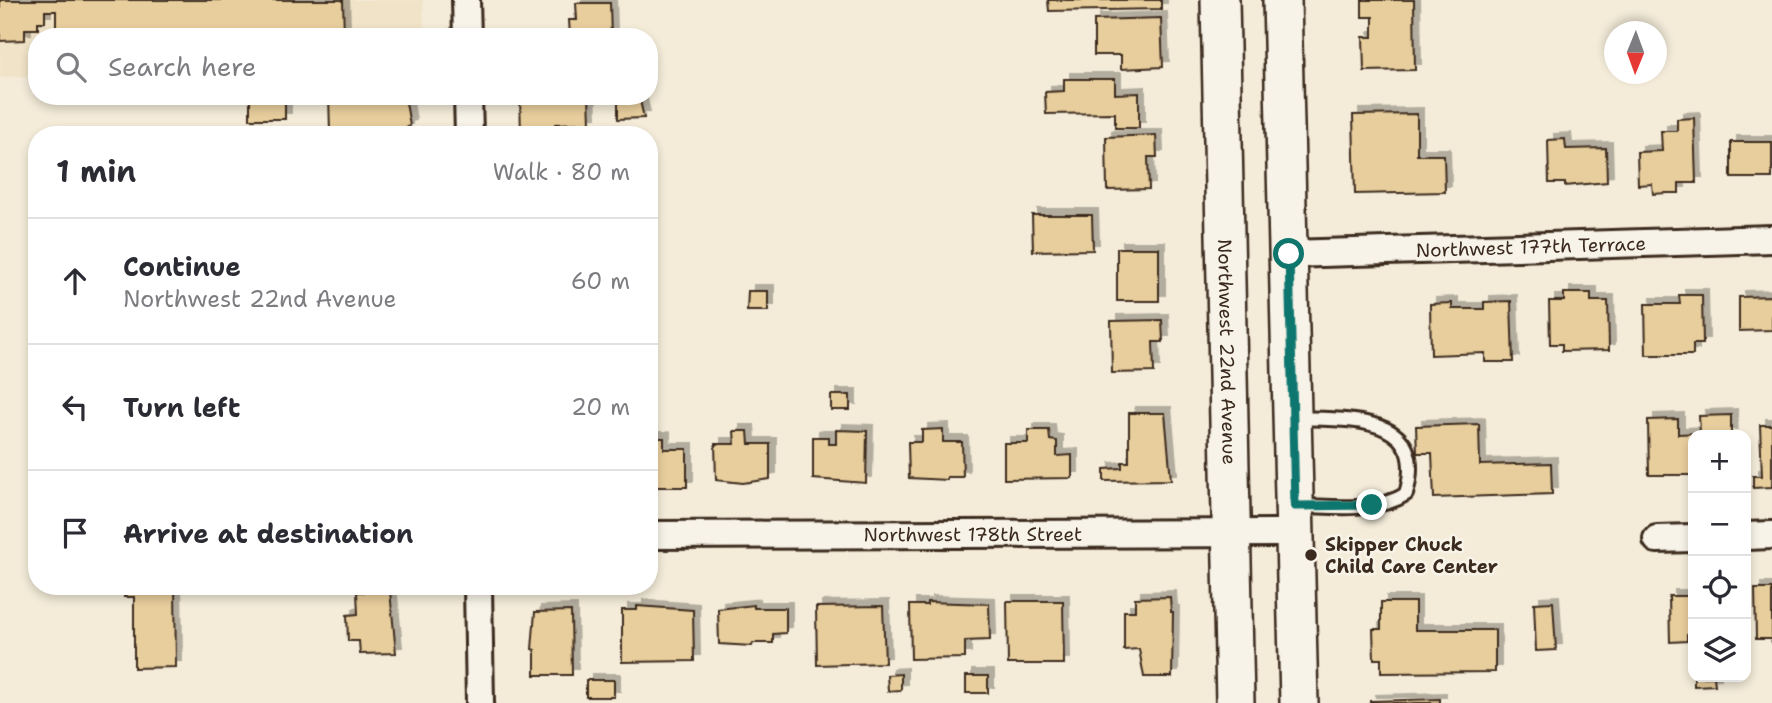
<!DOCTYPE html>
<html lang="en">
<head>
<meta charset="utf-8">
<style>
	body { margin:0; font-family:"Shantell Sans",sans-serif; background:#f7f7f7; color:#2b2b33 }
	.controls { position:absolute; right:21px; bottom:21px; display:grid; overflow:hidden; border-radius:14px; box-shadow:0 4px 10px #0003 }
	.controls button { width:63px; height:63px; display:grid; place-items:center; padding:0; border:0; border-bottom:2px solid #e1e1e2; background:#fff; color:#2b2b33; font:35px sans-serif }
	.compass { position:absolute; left:1604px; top:21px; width:63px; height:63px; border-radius:50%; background:#fff; box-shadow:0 4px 10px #0003; rotate:181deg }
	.stop { position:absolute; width:21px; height:21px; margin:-16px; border:5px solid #0f766e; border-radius:50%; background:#fff }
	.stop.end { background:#0f766e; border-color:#fff; box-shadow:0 2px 7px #0008 }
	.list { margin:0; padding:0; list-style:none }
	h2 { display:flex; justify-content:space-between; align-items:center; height:91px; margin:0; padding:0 28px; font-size:30px }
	h2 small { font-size:23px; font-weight:400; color:#7c7c81 }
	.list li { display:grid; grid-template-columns:46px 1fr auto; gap:21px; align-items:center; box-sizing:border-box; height:126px; padding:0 28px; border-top:2px solid #e1e1e2 }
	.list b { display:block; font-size:26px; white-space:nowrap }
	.list p { margin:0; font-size:23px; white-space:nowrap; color:#7c7c81 }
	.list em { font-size:23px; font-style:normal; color:#7c7c81 }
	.icon { flex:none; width:38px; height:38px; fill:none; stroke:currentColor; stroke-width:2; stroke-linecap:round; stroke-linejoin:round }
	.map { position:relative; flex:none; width:1772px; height:703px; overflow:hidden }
	.search { position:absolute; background:#fff; box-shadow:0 4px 10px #0003; left:28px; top:28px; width:630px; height:77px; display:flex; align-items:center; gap:18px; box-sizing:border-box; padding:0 24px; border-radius:28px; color:#7c7c81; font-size:26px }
	.panel { position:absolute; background:#fff; box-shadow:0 4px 10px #0003; left:28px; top:126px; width:630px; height:469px; border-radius:28px }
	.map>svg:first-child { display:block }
	.built { fill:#f0e3c7 }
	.building { fill:#e8ce9d; stroke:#3b2a1e; stroke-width:2; filter:url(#shadow) }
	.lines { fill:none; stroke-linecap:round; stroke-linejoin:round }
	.service-casing { stroke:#3b2a1e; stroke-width:18 }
	.minor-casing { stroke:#3b2a1e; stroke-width:32 }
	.secondary-casing { stroke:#3b2a1e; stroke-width:42 }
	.service { stroke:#f7f3e8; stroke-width:12 }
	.minor { stroke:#f7f3e8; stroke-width:26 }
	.secondary { stroke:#f7f3e8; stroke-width:37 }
	.route { stroke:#0f766e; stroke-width:9 }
	.poi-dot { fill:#3b2a1e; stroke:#f7f3e8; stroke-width:2.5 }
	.labels { text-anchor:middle; stroke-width:5; stroke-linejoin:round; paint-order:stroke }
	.street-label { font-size:19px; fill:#3b2a1e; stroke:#f7f3e8 }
	.poi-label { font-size:19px; font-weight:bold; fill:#3b2a1e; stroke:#f7f3e8; text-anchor:start }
</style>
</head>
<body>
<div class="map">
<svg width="1772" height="703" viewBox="0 0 1772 703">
	<defs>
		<filter id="shadow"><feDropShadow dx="6" dy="-6" stdDeviation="0" flood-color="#0004"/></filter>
	</defs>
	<rect width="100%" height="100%" fill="#f4ecd9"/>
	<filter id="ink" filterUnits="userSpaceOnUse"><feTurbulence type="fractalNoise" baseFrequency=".0143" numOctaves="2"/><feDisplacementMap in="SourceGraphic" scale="14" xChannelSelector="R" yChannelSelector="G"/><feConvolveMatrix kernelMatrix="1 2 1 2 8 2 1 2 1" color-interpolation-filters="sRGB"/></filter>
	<g filter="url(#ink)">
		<!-- built -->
		<path class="built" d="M0,0H423L424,37H37V76L0,77Z"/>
		<!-- building -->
		<g class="building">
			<path d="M0,0H343L344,35L56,37V11H45V22H38V29H25V40L0,41Z"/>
			<path d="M1048,0H1161V9L1049,11Z"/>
			<path d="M1362,0H1414L1415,70L1364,71L1363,37H1373V17H1362Z"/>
			<path d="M576,3H610L611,37H570L569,20H577Z"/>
			<path d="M1161,18L1163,67L1121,69V55H1094V20Z"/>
			<path d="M1064,79H1115V94L1139,93V128H1115V113L1046,114L1045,92L1064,91Z"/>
			<path d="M329,96H405L410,126L406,127V130L330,131Z"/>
			<path d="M520,96H589L590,123L555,124V135H521Z"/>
			<path d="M618,96H639L644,118L618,119Z"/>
			<path d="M285,97V119H250V98Z"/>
			<path d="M1417,114V155H1444L1445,192L1355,194L1353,115Z"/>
			<path d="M1694,118L1696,183H1679V193H1666L1653,194L1652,184L1638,185L1637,152L1662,151L1661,131H1677V119Z"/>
			<path d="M1156,135L1157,157H1148L1149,189L1107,190L1106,137Z"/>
			<path d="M1565,139L1566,149L1606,148L1607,182L1565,186V183H1549L1548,140Z"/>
			<rect x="1731" y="142" width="41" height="36"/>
			<path d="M1032,215H1092L1093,250L1033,251Z"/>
			<rect x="1117" y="248" width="42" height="53"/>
			<path d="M748,291H768V311H747Z"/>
			<path d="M1564,293H1591V301H1608L1609,350L1562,351V344H1550L1549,301H1564Z"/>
			<path d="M1679,295H1702L1703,344H1693V355H1646L1645,304H1680Z"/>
			<path d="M1772,296V330L1739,331V297Z"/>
			<path d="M1511,301L1513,362H1485V353L1431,355L1430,304L1452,303V309H1484V302Z"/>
			<path d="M1162,320L1163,342H1153L1154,372L1112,373L1111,321Z"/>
			<rect x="831" y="395" width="19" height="15"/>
			<path d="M1129,413H1165L1171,480L1104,481V469L1122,468V462H1129Z"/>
			<path d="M1731,415V435H1693V475H1649L1648,420L1678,419V434L1700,433L1699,416Z"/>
			<path d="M1479,424L1480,465L1551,463L1552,494L1434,498L1432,453H1417L1416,426Z"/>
			<path d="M1760,425H1772V487L1753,488V476H1762Z"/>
			<path d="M943,429V442H962L963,477H947V480L909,478L908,442H922V430Z"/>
			<path d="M836,430L867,431L866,483L813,479V437H829V444H836Z"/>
			<path d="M1028,430H1049L1050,440L1057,441V456L1072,455V478L1004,479V443H1028Z"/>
			<path d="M734,431H748L749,444H770V479L743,483L716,480L715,444H735Z"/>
			<path d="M649,438H664V449H687V487H650Z"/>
			<path d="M124,586H175L176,667L134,668V597H124Z"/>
			<path d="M1755,589H1772V644L1771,639H1756Z"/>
			<path d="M390,591L396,653L360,654L359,641H348L347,615L358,614L357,592Z"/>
			<path d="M1669,596H1693V635H1687V641L1670,642Z"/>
			<path d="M1170,597L1171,612H1173L1172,677H1144L1139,649L1124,650V611H1135V598Z"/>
			<path d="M1007,601H1063L1064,664H1008Z"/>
			<path d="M927,602L989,604L990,640L965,641V658L911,659L910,605H927Z"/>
			<path d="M1381,602H1415V630H1495V672L1381,673V659H1374L1373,629H1381Z"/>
			<path d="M1553,602L1556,650L1536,651L1534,603Z"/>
			<path d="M754,605V608H786V633L773,634V643H753L752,646L719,644L718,609Z"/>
			<path d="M637,606L693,610L694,661L622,662V610H637Z"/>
			<path d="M883,606L885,663L817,665L816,607Z"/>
			<path d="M571,611L572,675H535V650L532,649L535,612Z"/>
			<path d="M901,674V690L888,691L887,675Z"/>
			<rect x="966" y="676" width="22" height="17"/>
			<path d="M1694,677H1714L1715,685L1694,686Z"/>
			<rect x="586" y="680" width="28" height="17"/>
			<path d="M1440,699V703H1370V701Z"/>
		</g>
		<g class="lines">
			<!-- service casing -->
			<g class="service-casing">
				<path id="service" d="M1294,418C1348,420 1429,413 1406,494C1377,513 1331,506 1297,506"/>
			</g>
			<!-- minor casing -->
			<g class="minor-casing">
				<g id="minor">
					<path d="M466,0L467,37"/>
					<path d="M468,96L469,135"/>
					<path id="s1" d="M1289,254L1772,239"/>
					<path id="s2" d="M649,535L1295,533"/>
					<path d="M1746,536L1772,535"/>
					<path d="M1657,539L1693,538"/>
					<path d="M478,586L480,703"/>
				</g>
			</g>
			<!-- secondary casing -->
			<g class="secondary-casing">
				<g id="secondary">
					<path id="s3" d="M1220,0L1235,703"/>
					<path d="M1282,0L1299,703"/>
				</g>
			</g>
			<!-- service -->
			<use href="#service" class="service"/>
			<!-- minor -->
			<use href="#minor" class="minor"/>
			<!-- secondary -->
			<use href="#secondary" class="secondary"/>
		</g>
	</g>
	<g class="lines" filter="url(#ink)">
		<!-- route -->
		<path class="route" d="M1289,254L1295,506L1372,505"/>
	</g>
	<!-- markers -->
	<circle class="poi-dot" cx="1311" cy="555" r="7"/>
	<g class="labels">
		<!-- street labels -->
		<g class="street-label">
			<text dy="7" stroke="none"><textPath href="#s1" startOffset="242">Northwest 177th Terrace</textPath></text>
			<text dy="7" stroke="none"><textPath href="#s3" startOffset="352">Northwest 22nd Avenue</textPath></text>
			<text dy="7" stroke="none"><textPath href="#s2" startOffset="324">Northwest 178th Street</textPath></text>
		</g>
		<!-- poi labels -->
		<g class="poi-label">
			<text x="1325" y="551">Skipper Chuck<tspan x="1325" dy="22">Child Care Center</tspan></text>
		</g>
	</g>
</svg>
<div class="controls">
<button>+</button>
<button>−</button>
<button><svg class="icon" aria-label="locate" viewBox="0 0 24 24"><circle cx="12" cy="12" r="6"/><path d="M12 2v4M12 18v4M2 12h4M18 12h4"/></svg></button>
<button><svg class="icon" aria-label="layers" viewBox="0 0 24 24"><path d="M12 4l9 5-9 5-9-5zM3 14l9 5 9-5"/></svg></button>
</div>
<svg class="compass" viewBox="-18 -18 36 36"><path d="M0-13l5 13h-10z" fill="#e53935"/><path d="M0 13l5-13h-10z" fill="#7c7c81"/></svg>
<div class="stop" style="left:1289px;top:254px"></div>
<div class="stop end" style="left:1372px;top:505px"></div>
<div class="search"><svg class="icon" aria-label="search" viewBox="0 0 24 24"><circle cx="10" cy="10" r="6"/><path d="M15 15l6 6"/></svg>Search here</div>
<section class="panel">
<h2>1 min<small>Walk · 80 m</small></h2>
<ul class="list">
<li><svg class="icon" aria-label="ahead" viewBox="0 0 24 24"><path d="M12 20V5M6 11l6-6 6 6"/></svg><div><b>Continue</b><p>Northwest 22nd Avenue</p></div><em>60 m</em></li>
<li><svg class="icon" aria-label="left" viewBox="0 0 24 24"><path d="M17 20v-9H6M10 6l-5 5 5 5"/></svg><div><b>Turn left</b></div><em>20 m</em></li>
<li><svg class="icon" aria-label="arrive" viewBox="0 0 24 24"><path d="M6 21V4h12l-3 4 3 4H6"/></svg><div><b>Arrive at destination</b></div></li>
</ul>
</section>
</div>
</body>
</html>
